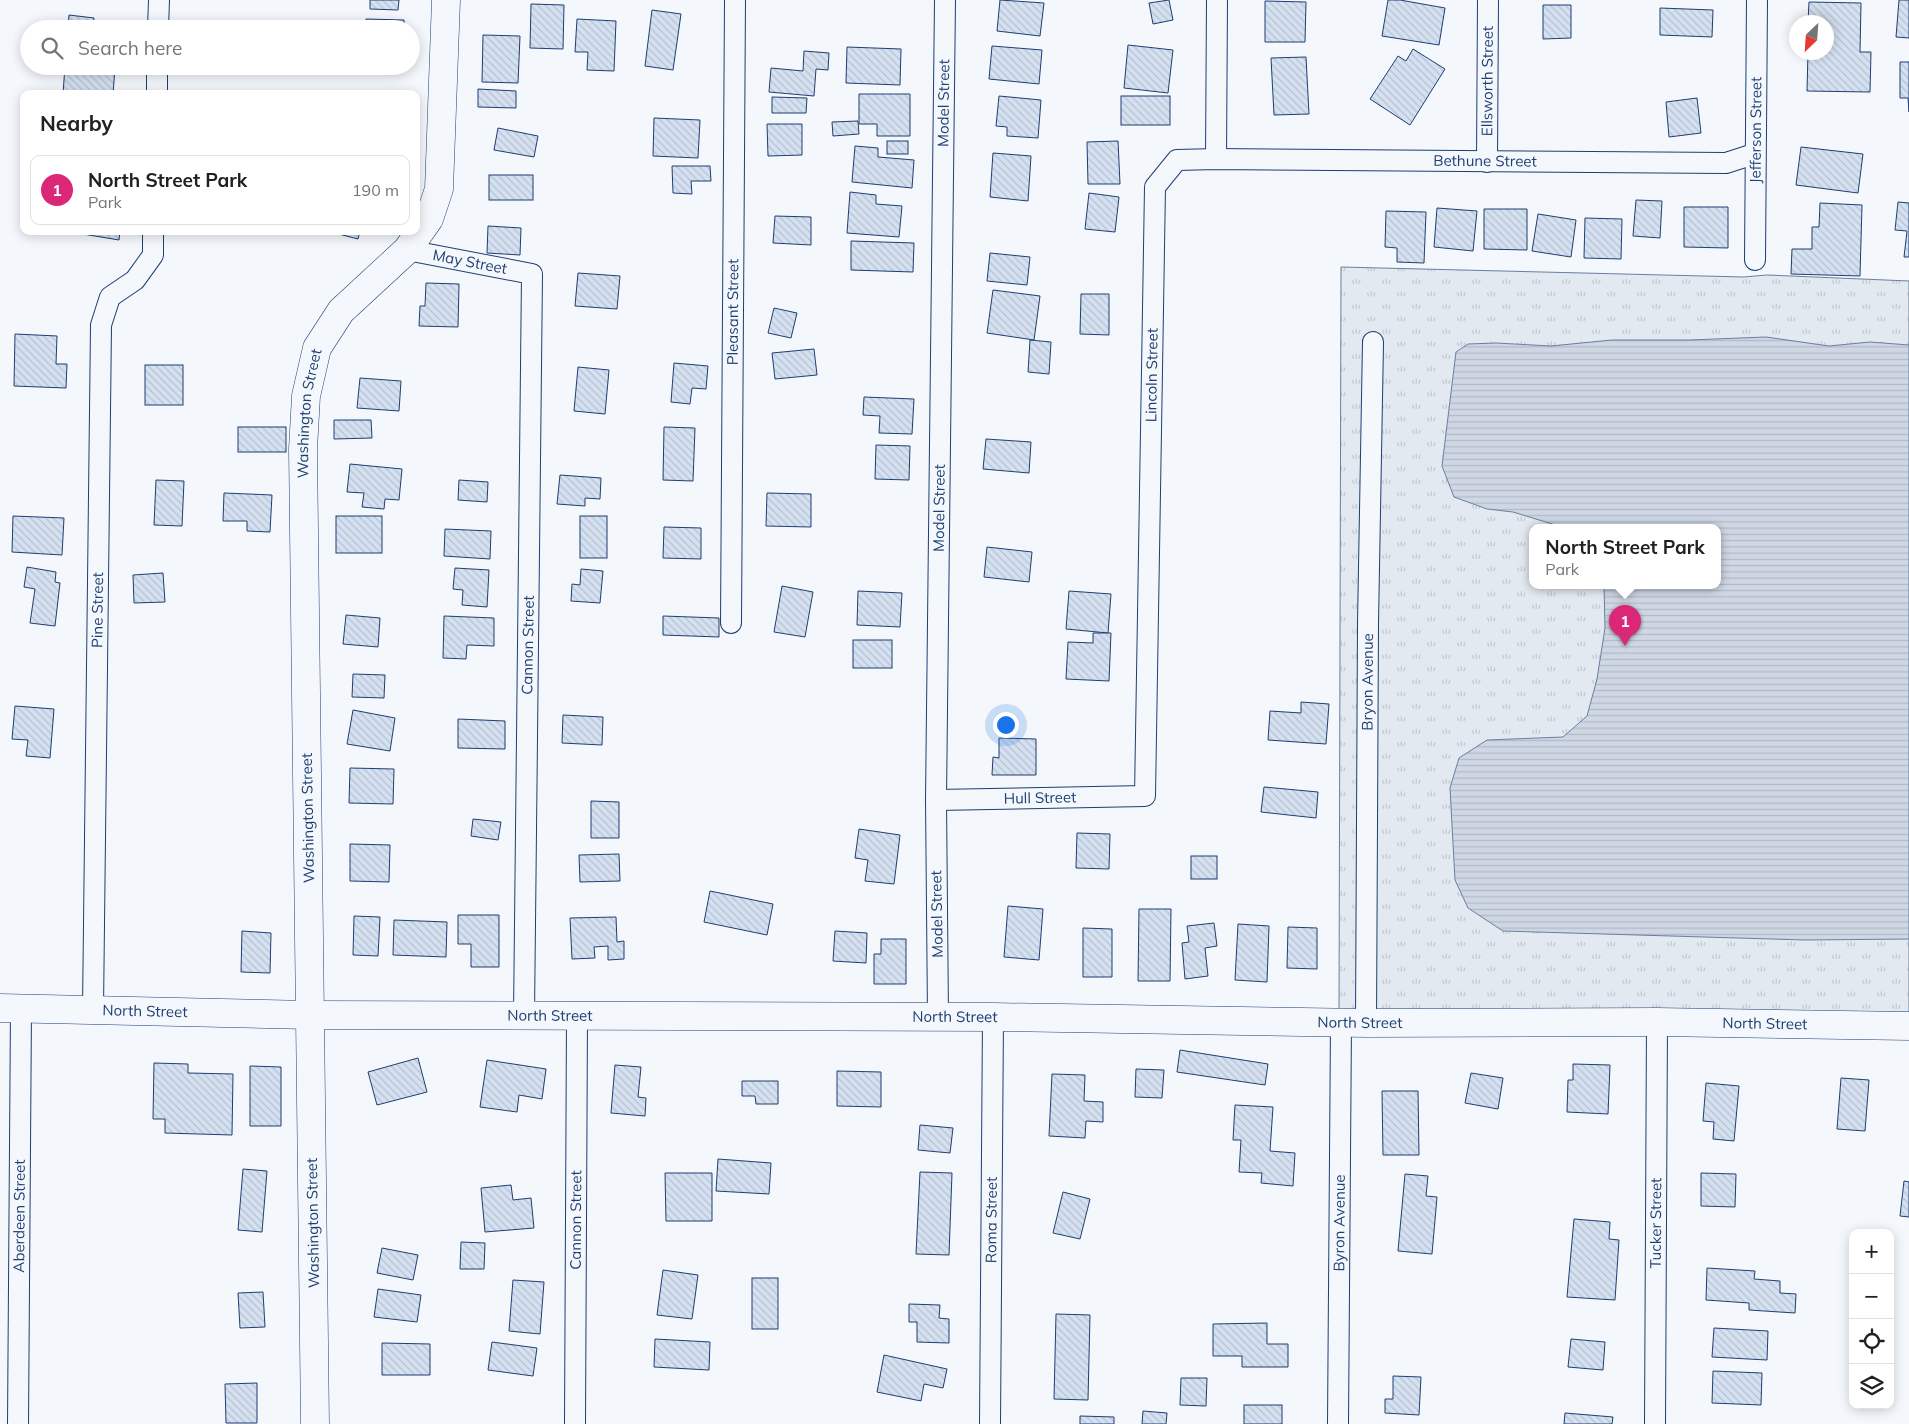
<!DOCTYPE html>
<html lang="en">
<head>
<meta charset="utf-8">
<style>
	body { margin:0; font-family:Mulish,sans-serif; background:#f2f2f2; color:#202124 }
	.controls { position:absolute; right:15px; bottom:15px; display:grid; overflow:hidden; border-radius:10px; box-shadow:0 2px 12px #0003 }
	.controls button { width:45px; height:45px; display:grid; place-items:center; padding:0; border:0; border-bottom:1px solid #e0e0e0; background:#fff; color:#202124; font:25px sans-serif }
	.compass { position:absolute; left:1789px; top:15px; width:45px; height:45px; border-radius:50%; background:#fff; box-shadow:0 2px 12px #0003; rotate:205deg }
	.you { position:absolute; left:1005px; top:724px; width:18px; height:18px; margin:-12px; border:4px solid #fff; border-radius:50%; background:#1a73e8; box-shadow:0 0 0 8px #1a73e833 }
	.badge { display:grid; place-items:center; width:32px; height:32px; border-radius:50%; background:#db2777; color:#fff; font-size:16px; font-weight:700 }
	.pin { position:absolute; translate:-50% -41px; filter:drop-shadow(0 1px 2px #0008) }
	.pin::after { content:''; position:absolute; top:26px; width:18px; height:15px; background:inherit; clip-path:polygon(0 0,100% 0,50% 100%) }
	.popup { position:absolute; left:1529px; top:524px; width:192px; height:65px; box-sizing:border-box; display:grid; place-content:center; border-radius:10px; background:#fff; filter:drop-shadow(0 1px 4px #0005); font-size:16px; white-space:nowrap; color:#757577 }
	.popup b { font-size:19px; color:#202124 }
	.popup::after { content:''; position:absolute; left:50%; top:100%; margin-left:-10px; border:10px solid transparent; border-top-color:#fff }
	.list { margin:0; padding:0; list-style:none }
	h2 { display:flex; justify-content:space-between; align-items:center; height:65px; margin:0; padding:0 20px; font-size:21px }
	h2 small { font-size:16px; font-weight:400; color:#757577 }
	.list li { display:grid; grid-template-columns:32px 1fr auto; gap:15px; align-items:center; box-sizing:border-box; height:70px; margin:0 10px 10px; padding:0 10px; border:1px solid #e0e0e0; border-radius:10px }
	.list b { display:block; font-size:19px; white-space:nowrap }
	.list p { margin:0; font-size:16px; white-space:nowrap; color:#757577 }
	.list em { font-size:16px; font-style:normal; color:#757577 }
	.icon { flex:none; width:28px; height:28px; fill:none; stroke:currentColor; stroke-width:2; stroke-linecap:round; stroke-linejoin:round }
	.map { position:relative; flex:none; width:1909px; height:1424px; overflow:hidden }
	.search { position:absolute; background:#fff; box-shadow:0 2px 12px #0003; left:20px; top:20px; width:400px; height:55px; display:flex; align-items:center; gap:12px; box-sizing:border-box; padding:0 18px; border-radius:28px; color:#757577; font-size:19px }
	.panel { position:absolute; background:#fff; box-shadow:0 2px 12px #0003; left:20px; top:90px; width:400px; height:145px; border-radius:10px }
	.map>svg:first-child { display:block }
	.park { fill:url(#park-tufts); stroke:#687fa3; fill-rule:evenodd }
	.water { fill:url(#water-rules); stroke:#687fa3 }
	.building { fill:url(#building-back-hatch); stroke:#1d3f73 }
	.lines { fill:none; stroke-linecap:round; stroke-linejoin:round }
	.street-casing { stroke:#1d3f73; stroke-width:22 }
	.secondary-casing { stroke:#1d3f73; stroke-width:29 }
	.street { stroke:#f4f7fb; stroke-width:20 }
	.secondary { stroke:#f4f7fb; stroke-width:28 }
	.labels { text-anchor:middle; stroke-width:4; stroke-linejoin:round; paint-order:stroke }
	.street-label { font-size:15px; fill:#1d3f73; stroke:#f4f7fb }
</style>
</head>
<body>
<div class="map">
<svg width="1909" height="1424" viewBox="0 0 1909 1424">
	<defs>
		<pattern id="park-tufts" width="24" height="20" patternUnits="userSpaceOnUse" patternTransform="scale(1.25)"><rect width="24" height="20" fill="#e3e9f0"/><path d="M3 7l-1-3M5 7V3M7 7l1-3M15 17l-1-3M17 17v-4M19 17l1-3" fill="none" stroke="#c2c9d1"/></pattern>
		<pattern id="water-rules" width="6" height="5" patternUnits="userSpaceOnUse" patternTransform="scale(1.25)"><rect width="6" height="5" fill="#cfd7e4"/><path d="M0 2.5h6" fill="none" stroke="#b1bac7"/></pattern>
		<pattern id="building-back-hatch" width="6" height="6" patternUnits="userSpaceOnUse" patternTransform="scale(1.25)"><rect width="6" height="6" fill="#d5e0f0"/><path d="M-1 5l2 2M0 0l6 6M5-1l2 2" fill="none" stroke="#b6c1d1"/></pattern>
	</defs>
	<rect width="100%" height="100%" fill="#f4f7fb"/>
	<!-- park -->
	<path class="park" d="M1341,267L1744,277L1767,275L1909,281V1026L1339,1011ZM1532,527H1718V585H1532Z"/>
	<!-- water -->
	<path class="water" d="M1766,337L1829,346L1870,342L1909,345V939L1805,940L1503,931L1468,908L1455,880L1450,788L1459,758L1487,740L1563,737L1587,716L1597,679L1605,628L1604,585H1718V527H1562L1513,512L1487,509L1454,497L1442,466L1456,352L1468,344L1496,343L1551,346L1612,340H1689Z"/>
	<!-- building -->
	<g class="building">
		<path d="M370,0H399L398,10L370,9Z"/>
		<path d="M1000,0L1044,3L1040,36L997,31Z"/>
		<path d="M1169,0L1173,20L1153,24L1149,3Z"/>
		<path d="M1388,0H1400L1445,8L1439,45L1382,36Z"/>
		<path d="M1899,0H1909V38L1896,37Z"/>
		<path d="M1265,1L1306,2L1305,42H1265Z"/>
		<path d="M1809,2L1861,3L1860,52H1871L1870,92L1807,91L1808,52H1826V22H1808Z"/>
		<path d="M531,4L564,5L563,49L530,48Z"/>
		<path d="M1543,5H1571V38L1543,39Z"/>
		<path d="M1660,8L1713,10L1712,37L1660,35Z"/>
		<path d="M652,10L681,14L673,70L645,66Z"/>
		<path d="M69,15L94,18L93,25L115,29H68Z"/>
		<path d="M366,19L404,20V29H366Z"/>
		<path d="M577,19L616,21L614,71L587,70L588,52H575Z"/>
		<path d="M483,35L520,36L518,83L482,82Z"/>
		<path d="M1128,45L1173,50L1168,93L1124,88Z"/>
		<path d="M992,46L1042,50L1039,84L989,79Z"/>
		<path d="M847,47L901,49L900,85L846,83Z"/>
		<path d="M1413,49L1445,69L1410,125L1370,99L1398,56L1406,61Z"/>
		<path d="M804,51L829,53L828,70L816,69L814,96L769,92L771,68L803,71Z"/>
		<path d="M1306,57L1309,114L1274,115L1271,58Z"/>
		<path d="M1900,62H1909V112L1908,98H1900Z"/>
		<path d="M65,66L115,68L113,94H63Z"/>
		<path d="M478,89L516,91V108L478,107Z"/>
		<path d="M859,94H910V136H877V124H859Z"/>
		<path d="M999,96L1041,100L1038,138L1007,136V127L996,126Z"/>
		<rect x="1121" y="96" width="49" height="29"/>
		<path d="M772,97L807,98L806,113H772Z"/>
		<path d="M1697,98L1701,133L1669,137L1666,102Z"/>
		<path d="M654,118L700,120L698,158L653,156Z"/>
		<path d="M858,121L859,134L833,136L832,122Z"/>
		<path d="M767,124H802V155L768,156Z"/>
		<path d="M498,128L538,136L534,157L494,150Z"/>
		<rect x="887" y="141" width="21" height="13"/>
		<path d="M1118,141L1120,184H1088L1087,142Z"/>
		<path d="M855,146L878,148V157L914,160L912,188L852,182Z"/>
		<path d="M1801,147L1863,154L1858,193L1796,185Z"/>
		<path d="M993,153L1031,156L1028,201L990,197Z"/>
		<path d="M672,166H710L711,181H691L692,194L673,193Z"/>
		<rect x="489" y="175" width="44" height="25"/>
		<path d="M850,192L876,195V204L902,206L899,237L847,233Z"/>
		<path d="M1089,193L1119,197L1115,232L1085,229Z"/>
		<path d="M1636,200L1662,201L1660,238L1633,236Z"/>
		<path d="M1898,202L1909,203V257H1904L1907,231L1895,230Z"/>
		<path d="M1820,203L1862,205L1860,276L1791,274L1792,249H1812V227H1819Z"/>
		<path d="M1684,207H1728V248L1684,247Z"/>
		<path d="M1437,208L1477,211L1473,251L1434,247Z"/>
		<path d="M1484,209H1527V250L1484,249Z"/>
		<path d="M1386,211L1426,212L1424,263L1397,262V248L1385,247Z"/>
		<path d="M1538,214L1576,220L1571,257L1532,251Z"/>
		<path d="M775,216L811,217V245L773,243Z"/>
		<path d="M1585,218L1622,219L1621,259L1584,258Z"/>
		<path d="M488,226L521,228L520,255L487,253Z"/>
		<path d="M77,231H120L119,240L77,233Z"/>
		<path d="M327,231H360L358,239Z"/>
		<path d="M851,241L914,243L913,272L851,270Z"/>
		<path d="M990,253L1030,257L1027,285L987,281Z"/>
		<path d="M578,273L620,276L617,309L575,306Z"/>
		<path d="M426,283L459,284L458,327L419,326L420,306H425Z"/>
		<path d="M993,290L1040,296L1034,340L987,333Z"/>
		<path d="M1081,294H1109V335L1080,334Z"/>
		<path d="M774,308L797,313L791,338L768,333Z"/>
		<path d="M15,334L57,336L56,364H67L66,388L14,386Z"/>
		<path d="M1030,340L1051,342L1049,374L1028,372Z"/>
		<path d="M814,349L817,375L775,379L772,353Z"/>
		<path d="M674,363L708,366L706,389L692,388L690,404L671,402Z"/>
		<rect x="145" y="365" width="38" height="40"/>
		<path d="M578,367L609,370L605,414L574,411Z"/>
		<path d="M360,378L401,381L399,411L357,408Z"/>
		<path d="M864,397L914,399L912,434L879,433L880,416L863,415Z"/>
		<path d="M334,420H371L372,438L334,439Z"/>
		<rect x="238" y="427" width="48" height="25"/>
		<path d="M664,427L695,428L693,481L663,480Z"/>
		<path d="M986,439L1031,442L1029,473L983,469Z"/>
		<path d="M876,445L910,446L909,480L875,479Z"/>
		<path d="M350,464L402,469L399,500L385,499L384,509L362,507L364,493L347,492Z"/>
		<path d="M560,475L601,478L600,499L585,498V506L557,504Z"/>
		<path d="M156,480L184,481L182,526L154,525Z"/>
		<path d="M459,480L488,482L487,502L458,500Z"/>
		<path d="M224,493L272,495L270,532L247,531V521H223Z"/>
		<path d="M767,493L811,494V527L766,526Z"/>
		<path d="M13,516L64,518L62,555L12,552Z"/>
		<rect x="336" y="516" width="46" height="37"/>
		<rect x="580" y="516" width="27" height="42"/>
		<path d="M664,527L701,528V559L663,558Z"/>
		<path d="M445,529L491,531L490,559L444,556Z"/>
		<path d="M987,547L1032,552L1029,582L984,577Z"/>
		<path d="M27,567L56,572L55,582L60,583L55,626L30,623L35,589L24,587Z"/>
		<path d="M455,568L489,570L487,607L462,605L463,590L453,589Z"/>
		<path d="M581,569L603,571L600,603L571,601L572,584L580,585Z"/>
		<path d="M163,573L165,602L134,603L133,575Z"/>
		<path d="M782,586L813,592L805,637L774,632Z"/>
		<path d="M858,591L902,593L900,627L857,625Z"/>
		<path d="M1069,591L1111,594L1108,633L1066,629Z"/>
		<path d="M346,615L380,618L378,647L343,644Z"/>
		<path d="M444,616L494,618V646L467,645L466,659L443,658Z"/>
		<path d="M663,616L719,618V637L663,635Z"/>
		<path d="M1093,633H1111L1109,681L1066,679L1068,642L1093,643Z"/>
		<rect x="853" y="640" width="39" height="28"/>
		<path d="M353,674L385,675L384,698L352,697Z"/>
		<path d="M1301,702L1329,704L1326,744L1268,740L1270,711L1301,713Z"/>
		<path d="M15,706L54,709L50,758L26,756L28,740L12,739Z"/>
		<path d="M353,710L395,718L390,751L347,744Z"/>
		<path d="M563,715L603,717L602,745L562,743Z"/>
		<path d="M458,719L505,721V749L458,748Z"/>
		<path d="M999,738L1036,739V775H992L993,757L999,758Z"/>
		<path d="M350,768L394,769L393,804L349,803Z"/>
		<path d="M1264,787L1318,792L1316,818L1261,812Z"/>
		<path d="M591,801L619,802V838H591Z"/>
		<path d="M473,819L501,822L498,840L471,836Z"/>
		<path d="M859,829L900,835L894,884L865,881L868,860L855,858Z"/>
		<path d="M1077,833L1110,834L1109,869L1076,868Z"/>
		<path d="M350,844L390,845L389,882L350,881Z"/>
		<path d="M619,854L620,881L580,882L579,855Z"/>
		<rect x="1191" y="856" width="26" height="23"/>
		<path d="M710,891L773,904L767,935L704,922Z"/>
		<path d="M1008,906L1043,909L1039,960L1004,957Z"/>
		<path d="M1139,909H1171L1170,981H1138Z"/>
		<path d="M458,915H499V967H471V944H458Z"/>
		<path d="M354,916L380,917L378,956L353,955Z"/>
		<path d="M616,917L617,942L624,941V959L608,960V946L594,947L595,958L572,959L570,918Z"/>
		<path d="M394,920L447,922L446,957L393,955Z"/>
		<path d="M1214,923L1217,946L1205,948L1208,976L1185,979L1182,943L1189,942L1187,926Z"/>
		<path d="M1238,924L1269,926L1267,982L1235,980Z"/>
		<path d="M1288,927L1317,928V969L1287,968Z"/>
		<path d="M1083,928L1112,929V977H1083Z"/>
		<path d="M242,931L271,933L270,973L241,972Z"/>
		<path d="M835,931L867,933L866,963L833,961Z"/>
		<path d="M881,939H906V984H874V954H881Z"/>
		<path d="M1180,1050L1268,1064L1265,1085L1177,1072Z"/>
		<path d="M418,1058L427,1092L377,1105L368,1072Z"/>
		<path d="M487,1060L546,1069L542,1099L519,1095L517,1112L480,1107Z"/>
		<path d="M154,1063L188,1064V1073L233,1074L232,1135L165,1133V1119H153Z"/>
		<path d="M1573,1064L1610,1065L1608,1114L1567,1112L1568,1080H1573Z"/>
		<path d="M615,1065L641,1067L638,1097L646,1098L645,1116L611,1113Z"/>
		<path d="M250,1066L281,1067V1126H250Z"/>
		<path d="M1136,1069L1164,1070L1162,1098L1135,1097Z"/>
		<path d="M837,1071L881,1072V1107L837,1106Z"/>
		<path d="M1471,1073L1503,1078L1498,1109L1465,1103Z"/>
		<path d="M1052,1074L1085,1075L1084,1101L1103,1102V1122L1086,1121L1085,1138L1049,1136Z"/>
		<path d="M1841,1078L1869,1080L1865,1131L1837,1129Z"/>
		<path d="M742,1081H778V1104H756L755,1096H742Z"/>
		<path d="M1706,1083L1739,1086L1734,1141L1713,1139L1714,1122L1703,1121Z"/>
		<path d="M1382,1091H1418L1419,1155H1383Z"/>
		<path d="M1235,1105L1273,1107L1270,1151L1295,1153L1293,1186L1261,1183L1262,1173L1239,1172L1241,1140H1233Z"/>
		<path d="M920,1125L953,1128L950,1153L918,1150Z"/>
		<path d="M718,1159L771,1163L769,1194L716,1191Z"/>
		<path d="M243,1169L267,1171L262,1232L238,1230Z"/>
		<path d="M920,1172L952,1173L949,1255L916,1254Z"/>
		<path d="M665,1173H712V1221H666Z"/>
		<path d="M1701,1173L1736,1174L1735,1207L1701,1206Z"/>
		<path d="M1405,1174L1428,1176L1426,1196L1437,1197L1432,1254L1398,1251Z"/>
		<path d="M1904,1181L1909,1182V1217L1900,1216Z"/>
		<path d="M511,1185L513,1200L531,1198L534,1228L485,1232L481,1188Z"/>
		<path d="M1063,1192L1090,1199L1080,1239L1053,1233Z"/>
		<path d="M1574,1219L1610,1222L1609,1239L1619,1240L1615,1300L1567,1297Z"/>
		<path d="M461,1242L485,1243L484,1269H460Z"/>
		<path d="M382,1248L418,1255L413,1280L377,1273Z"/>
		<path d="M1707,1268L1755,1271L1754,1279L1780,1281V1293L1796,1294L1795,1313L1749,1310V1303L1706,1300Z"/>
		<path d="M663,1270L698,1275L692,1319L657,1315Z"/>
		<rect x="752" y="1278" width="26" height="51"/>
		<path d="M513,1280L544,1282L540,1334L509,1331Z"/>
		<path d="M378,1289L421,1295L417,1322L374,1317Z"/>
		<path d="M263,1292L265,1327L240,1328L238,1293Z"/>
		<path d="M909,1304L940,1305L939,1318L949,1319V1343L917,1342V1322H909Z"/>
		<path d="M1056,1314L1090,1315L1088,1400L1054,1399Z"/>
		<path d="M1267,1323V1344H1288V1367H1242V1356H1213V1324Z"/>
		<path d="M1714,1328L1768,1331L1767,1360L1712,1357Z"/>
		<path d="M655,1339L710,1342L709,1370L654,1367Z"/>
		<path d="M1571,1339L1605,1342L1603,1370L1568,1367Z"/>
		<path d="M492,1342L537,1348L533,1376L488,1370Z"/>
		<path d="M382,1343L430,1344V1375H382Z"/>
		<path d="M884,1355L947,1369L943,1388L924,1384L921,1401L877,1392Z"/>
		<path d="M1713,1371L1762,1373L1761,1405L1712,1403Z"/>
		<path d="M1393,1376L1421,1377L1419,1415L1385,1413V1399H1393Z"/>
		<path d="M1181,1378H1207L1206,1406L1180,1405Z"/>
		<path d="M257,1383V1423H226L225,1384Z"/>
		<rect x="1244" y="1405" width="38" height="19"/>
		<path d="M1143,1411L1167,1413L1166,1424H1142Z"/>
		<path d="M1565,1413L1613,1417L1612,1424H1564Z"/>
		<path d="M1080,1416L1114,1417V1424H1080Z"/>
	</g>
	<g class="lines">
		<!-- street casing -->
		<g class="street-casing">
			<g id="street">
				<path d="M158,29L159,0"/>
				<path d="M157,94V66"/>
				<path d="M1216,159L1217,0"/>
				<path id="s1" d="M1487,162L1488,0"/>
				<path id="s2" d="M407,250L532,274L524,1016"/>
				<path id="s3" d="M1755,260L1757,0"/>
				<path id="s4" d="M731,623L735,0"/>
				<path id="s5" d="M936,800L1145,796L1155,187L1177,160L1216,159L1726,163L1754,154"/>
				<path id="s6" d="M93,1009L101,325L110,297L135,280L153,255V231"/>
				<path id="s7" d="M938,1017L936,800L945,0"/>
				<path id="s8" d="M1366,1023L1368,624L1373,342"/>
				<path id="s9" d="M18,1424L21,1008"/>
				<path id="s10" d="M575,1424L577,1017"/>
				<path id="s11" d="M990,1424L993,1017"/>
				<path id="s12" d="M1338,1424L1341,1022"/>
				<path id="s13" d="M1655,1424L1657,1022"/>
			</g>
		</g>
		<!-- secondary casing -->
		<g class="secondary-casing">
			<g id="secondary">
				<path id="s14" d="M0,1008L311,1015L993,1017L1366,1023L1657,1022L1909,1026"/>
				<path id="s15" d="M315,1424L303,449L306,396L317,348L341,311L407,250L429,219L439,189L446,0"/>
			</g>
		</g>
		<!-- street -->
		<use href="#street" class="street"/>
		<!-- secondary -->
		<use href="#secondary" class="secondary"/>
	</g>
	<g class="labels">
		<!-- street labels -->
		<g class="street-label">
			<text dy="5" stroke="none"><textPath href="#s1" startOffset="81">Ellsworth Street</textPath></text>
			<text dy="5" stroke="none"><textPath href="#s7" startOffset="914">Model Street</textPath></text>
			<text dy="5" stroke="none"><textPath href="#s3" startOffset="130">Jefferson Street</textPath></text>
			<text dy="5" stroke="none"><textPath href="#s5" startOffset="1161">Bethune Street</textPath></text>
			<text dy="5" stroke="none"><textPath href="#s2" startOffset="64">May Street</textPath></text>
			<text dy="5" stroke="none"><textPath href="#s4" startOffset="311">Pleasant Street</textPath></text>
			<text dy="5" stroke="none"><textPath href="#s5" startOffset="630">Lincoln Street</textPath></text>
			<text dy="5" stroke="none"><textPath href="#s15" startOffset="1011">Washington Street</textPath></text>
			<text dy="5" stroke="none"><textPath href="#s7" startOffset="509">Model Street</textPath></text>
			<text dy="5" stroke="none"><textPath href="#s6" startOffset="399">Pine Street</textPath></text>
			<text transform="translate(528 645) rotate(-89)" y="5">Cannon Street</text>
			<text dy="5" stroke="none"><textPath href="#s8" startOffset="341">Bryon Avenue</textPath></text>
			<text dy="5" stroke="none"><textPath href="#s5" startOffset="104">Hull Street</textPath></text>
			<text transform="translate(308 818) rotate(-91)" y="5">Washington Street</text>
			<text transform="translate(937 914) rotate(-91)" y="5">Model Street</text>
			<text dy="5" stroke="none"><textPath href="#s14" startOffset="145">North Street</textPath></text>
			<text dy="5" stroke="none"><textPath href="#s14" startOffset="550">North Street</textPath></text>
			<text dy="5" stroke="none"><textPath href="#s14" startOffset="955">North Street</textPath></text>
			<text dy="5" stroke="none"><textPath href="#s14" startOffset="1360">North Street</textPath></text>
			<text dy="5" stroke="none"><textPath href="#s14" startOffset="1765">North Street</textPath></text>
			<text dy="5" stroke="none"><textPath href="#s9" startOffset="208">Aberdeen Street</textPath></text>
			<text dy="5" stroke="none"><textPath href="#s10" startOffset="204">Cannon Street</textPath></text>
			<text dy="5" stroke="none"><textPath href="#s11" startOffset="204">Roma Street</textPath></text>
			<text transform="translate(313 1223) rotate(-91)" y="5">Washington Street</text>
			<text dy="5" stroke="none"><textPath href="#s12" startOffset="201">Byron Avenue</textPath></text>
			<text dy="5" stroke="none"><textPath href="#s13" startOffset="201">Tucker Street</textPath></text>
		</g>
	</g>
</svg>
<div class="controls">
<button>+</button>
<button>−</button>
<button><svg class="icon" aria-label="locate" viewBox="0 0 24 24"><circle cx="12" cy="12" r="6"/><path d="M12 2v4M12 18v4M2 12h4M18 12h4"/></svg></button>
<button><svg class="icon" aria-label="layers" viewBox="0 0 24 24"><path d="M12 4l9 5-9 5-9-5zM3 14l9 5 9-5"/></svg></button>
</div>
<svg class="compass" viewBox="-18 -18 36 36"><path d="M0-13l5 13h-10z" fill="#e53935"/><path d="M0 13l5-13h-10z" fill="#757577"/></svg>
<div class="you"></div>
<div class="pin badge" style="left:1625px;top:646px">1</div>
<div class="popup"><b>North Street Park</b>Park</div>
<div class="search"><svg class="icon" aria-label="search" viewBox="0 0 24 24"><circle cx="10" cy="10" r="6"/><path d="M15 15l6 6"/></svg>Search here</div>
<section class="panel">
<h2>Nearby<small></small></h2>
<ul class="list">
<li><span class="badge">1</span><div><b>North Street Park</b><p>Park</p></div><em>190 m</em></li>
</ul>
</section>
</div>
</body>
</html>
